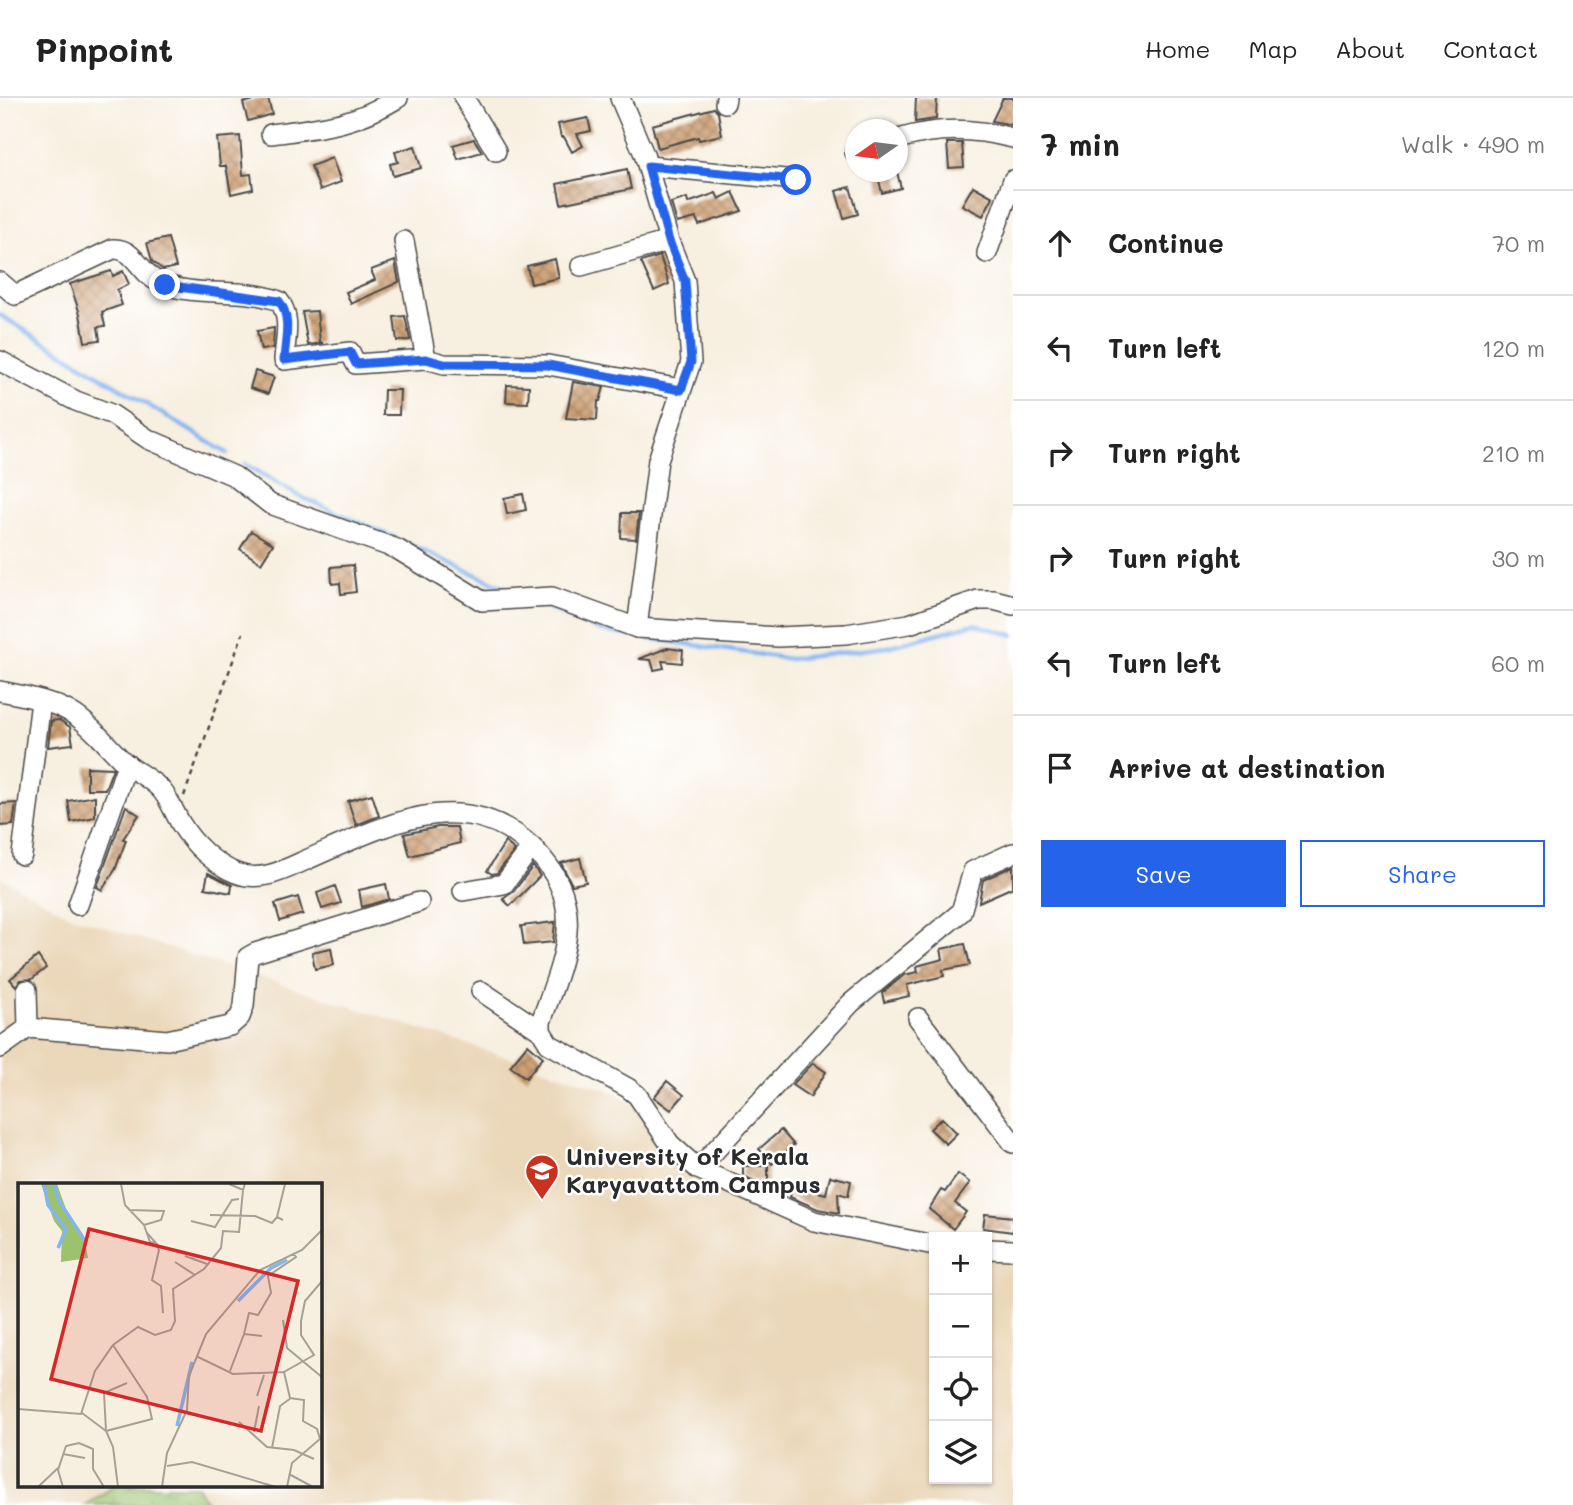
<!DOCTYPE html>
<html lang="en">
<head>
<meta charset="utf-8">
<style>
	body { margin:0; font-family:Mali,sans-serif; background:#f2f2f2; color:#222 }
	.controls { position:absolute; right:21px; bottom:21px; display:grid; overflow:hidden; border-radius:0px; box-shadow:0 2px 5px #0004 }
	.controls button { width:63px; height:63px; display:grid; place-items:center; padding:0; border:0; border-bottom:2px solid #e0e0e0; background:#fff; color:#222; font:35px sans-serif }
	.compass { position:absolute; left:845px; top:21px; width:63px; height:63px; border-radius:50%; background:#fff; box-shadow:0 2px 5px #0004; rotate:256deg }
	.stop { position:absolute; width:21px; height:21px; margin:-16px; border:5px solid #2563eb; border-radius:50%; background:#fff }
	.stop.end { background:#2563eb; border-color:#fff; box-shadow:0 2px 7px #0008 }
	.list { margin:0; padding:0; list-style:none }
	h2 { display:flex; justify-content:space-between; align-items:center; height:91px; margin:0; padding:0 28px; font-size:30px }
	h2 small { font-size:23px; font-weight:400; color:#767676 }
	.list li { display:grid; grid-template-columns:46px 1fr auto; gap:21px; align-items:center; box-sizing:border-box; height:105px; padding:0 28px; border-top:2px solid #e0e0e0 }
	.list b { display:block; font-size:26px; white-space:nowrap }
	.list em { font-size:23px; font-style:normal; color:#767676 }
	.actions { display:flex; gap:14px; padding:21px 28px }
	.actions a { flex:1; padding:16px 0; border:2px solid #2563eb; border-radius:0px; text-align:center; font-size:24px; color:#2563eb }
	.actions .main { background:#2563eb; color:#fff }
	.icon { flex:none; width:38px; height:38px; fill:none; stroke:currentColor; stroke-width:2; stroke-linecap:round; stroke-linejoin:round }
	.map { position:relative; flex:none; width:1013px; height:1407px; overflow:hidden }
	header { display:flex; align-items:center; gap:42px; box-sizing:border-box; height:98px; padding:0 35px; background:#fff; border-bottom:2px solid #e0e0e0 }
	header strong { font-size:33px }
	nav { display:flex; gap:38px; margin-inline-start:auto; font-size:24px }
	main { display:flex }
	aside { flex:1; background:#fff }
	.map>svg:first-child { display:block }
	.built { fill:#ebd8ba; fill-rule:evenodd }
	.wetland { fill:url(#wetland-marsh); stroke:#64764c; stroke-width:2 }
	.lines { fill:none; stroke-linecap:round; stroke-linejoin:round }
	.stream { stroke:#83b5f0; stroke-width:4.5 }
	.building { fill:url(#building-cross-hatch) }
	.minor-casing { stroke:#4a4846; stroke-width:22 }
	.path { stroke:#4a4846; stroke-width:2.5; stroke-dasharray:5 5; stroke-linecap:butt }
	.minor { stroke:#fff; stroke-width:19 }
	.route { stroke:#2563eb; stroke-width:9 }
	.labels { text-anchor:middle; stroke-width:5; stroke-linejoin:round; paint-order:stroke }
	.poi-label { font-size:24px; font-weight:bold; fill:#2b2b2b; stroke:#fff; text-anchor:start }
	.inset-river { fill:none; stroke:#83b5f0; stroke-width:3.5 }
	.inset-road { fill:none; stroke:#a5a197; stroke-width:2 }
	.view { fill:#d62828; fill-opacity:0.15; stroke:#d62828; stroke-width:3.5 }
	.inset-edge { fill:none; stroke:#2b2b2b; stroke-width:3.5 }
</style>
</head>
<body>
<header>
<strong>Pinpoint</strong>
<nav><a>Home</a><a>Map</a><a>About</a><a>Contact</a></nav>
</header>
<main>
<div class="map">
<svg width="1013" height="1407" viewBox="0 0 1013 1407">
	<defs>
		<pattern id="wetland-marsh" width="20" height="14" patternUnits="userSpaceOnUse" patternTransform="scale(1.75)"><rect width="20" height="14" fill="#9cc26d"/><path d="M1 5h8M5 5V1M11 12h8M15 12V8" fill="none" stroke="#7f9e5a"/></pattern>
		<pattern id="building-cross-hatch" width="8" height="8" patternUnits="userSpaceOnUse" patternTransform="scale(1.75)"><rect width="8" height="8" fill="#cea176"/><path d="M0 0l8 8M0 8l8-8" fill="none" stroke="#a78361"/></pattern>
	</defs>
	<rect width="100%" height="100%" fill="#fff"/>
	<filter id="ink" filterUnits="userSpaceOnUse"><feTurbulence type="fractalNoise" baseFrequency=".0143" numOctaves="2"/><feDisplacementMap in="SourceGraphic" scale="14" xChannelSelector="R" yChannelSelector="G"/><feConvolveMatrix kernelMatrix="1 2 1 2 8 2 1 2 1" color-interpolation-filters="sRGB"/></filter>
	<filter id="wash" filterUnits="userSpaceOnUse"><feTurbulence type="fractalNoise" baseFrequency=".00686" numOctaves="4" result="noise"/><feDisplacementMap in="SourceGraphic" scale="28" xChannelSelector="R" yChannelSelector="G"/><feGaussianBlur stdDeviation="1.57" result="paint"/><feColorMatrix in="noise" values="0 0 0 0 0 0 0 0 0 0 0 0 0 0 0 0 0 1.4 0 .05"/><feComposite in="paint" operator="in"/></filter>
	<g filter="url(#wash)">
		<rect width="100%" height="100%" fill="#f7efdf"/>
		<!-- built -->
		<path class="built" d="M0,779L71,818L618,995L786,1119L956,1139H934V1381H987V1143L1013,1146V1407H0ZM19,1087H320V1388H19Z"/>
		<!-- wetland -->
		<path class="wetland" d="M115,1388H197L208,1407H85Z"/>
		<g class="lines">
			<!-- stream -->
			<g class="stream">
				<path d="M0,217L227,355"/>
				<path d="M245,366L299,398L395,440"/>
				<path d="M403,444L513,493"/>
				<path d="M543,507L601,533L634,538"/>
				<path d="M646,540L790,561L887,549L974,526L1013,537"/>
			</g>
		</g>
		<g id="blocks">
			<!-- building -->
			<g class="building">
				<path d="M261,0H268L272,16L248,23L243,5Z"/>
				<path d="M916,0H937L936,21L915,24Z"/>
				<path d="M1003,0H1013V27L992,23Z"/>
				<path d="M714,10L718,15L722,37L699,42L698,39L658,50L652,27Z"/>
				<path d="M588,20L591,33L577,36L583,48L572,54L564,39H561L558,26Z"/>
				<path d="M240,38L243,77L251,76L253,91L231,96L226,68H220L217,40Z"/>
				<path d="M474,41L482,54L458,61L453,47Z"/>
				<path d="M947,45H962L964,69L949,70Z"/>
				<path d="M415,48L421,70L393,78L390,66L398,64L395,54Z"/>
				<path d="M332,60L341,84L320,92L311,68Z"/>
				<path d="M627,71L631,91L561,106L557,86Z"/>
				<path d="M877,74H897L901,90L882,95Z"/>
				<path d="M973,88L993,99L983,118L962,107Z"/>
				<path d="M850,89L858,116L844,120L836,93Z"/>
				<path d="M733,94L742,113L699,127L696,120L677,125L671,105L687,100L688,105L716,95L719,101Z"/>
				<path d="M168,140L176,169L163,172L152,163L147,145Z"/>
				<path d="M660,158L669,186L654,193L641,164Z"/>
				<path d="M555,161L559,180L531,186L527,168Z"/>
				<path d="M395,163L399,184L351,206L346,194L375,182L371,172Z"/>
				<path d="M111,173L113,178L123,173L129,186L117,192L122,207L102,214L105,228L98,229L100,242L85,244L80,216L70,186Z"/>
				<path d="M317,213L320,244L323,245L308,247L302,214Z"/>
				<path d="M405,218L410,242L397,243L394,219Z"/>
				<path d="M274,230L273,250L261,252L257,233Z"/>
				<path d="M255,273L274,279L268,296L250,290Z"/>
				<path d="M573,284L604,289L600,303H598L597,322L566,320Z"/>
				<path d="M507,287L529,288L528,305L506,304Z"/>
				<path d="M384,292H400L399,317H383Z"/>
				<path d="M523,396L526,412L507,416L504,400Z"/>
				<path d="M622,415H639L636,441L621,440Z"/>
				<path d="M251,433L273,446L261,465L240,451Z"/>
				<path d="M353,467L356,494L341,496L340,485L332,486L331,469Z"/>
				<path d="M667,550L683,552L682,565L662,563L664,570L654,572L651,562L639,561Z"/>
				<path d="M59,622L70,629L73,646L48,649L51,623Z"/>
				<path d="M87,669L113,670L105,691H87Z"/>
				<path d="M372,696L379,718L356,727L348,703Z"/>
				<path d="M95,698V719L71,724L68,703Z"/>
				<path d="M16,705L13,727L0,728V706Z"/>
				<path d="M126,708L139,717L123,741L126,742L115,772L102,792L97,789Z"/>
				<path d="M438,729H457L460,745L410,758L404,736Z"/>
				<path d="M505,744L515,752L497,775L492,776L487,773Z"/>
				<path d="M580,760L586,784L572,787L561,765Z"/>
				<path d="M533,768L540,778L510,808L503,801L514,793Z"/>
				<path d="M1013,768V789L979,804L983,782Z"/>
				<path d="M208,775L232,787L231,795L205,790Z"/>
				<path d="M386,786L389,801L362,809L359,792Z"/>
				<path d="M335,788L341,805L322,811L317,795Z"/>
				<path d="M298,799L303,816L280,823L275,806Z"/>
				<path d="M555,824L553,844L524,847L521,828Z"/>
				<path d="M965,846L970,867L943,872L944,878L907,887L909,898L884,904L882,895L904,877L918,874L917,868L943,861L941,851Z"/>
				<path d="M331,850L334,867L315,871L312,854Z"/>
				<path d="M38,858L46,870L32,881L20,882L16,888L10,881Z"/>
				<path d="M528,946L543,959L526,980L510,968Z"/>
				<path d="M813,965L826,974L810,999L792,987Z"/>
				<path d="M667,983L684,997L671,1012L654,999Z"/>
				<path d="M942,1020L957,1035L946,1046L930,1031Z"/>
				<path d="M781,1032L794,1047L772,1066L759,1051Z"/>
				<path d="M743,1068H768V1084H757L743,1078Z"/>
				<path d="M958,1076L970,1085L955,1105L966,1114L953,1131L929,1111L941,1092L945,1094Z"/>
				<path d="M830,1078L851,1083L848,1098L838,1095L839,1115L818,1111L790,1099L793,1088L826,1096Z"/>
				<path d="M985,1116L1013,1119V1134L983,1130Z"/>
			</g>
		</g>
	</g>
	<g filter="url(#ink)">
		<use href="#blocks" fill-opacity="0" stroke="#4a4846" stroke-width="2"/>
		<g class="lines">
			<!-- minor casing -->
			<g class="minor-casing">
				<g id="minor">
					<path d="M464,0L496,53"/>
					<path d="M620,0L644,56L669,143L685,183L691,264L658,362L637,530"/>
					<path d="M725,5L726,0"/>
					<path d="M271,36C322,29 352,28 398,0"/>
					<path d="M898,41C939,29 972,30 1013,40"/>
					<path d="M855,54H856"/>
					<path d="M648,68L796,82"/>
					<path d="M404,143L426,261L444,266L548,267L681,291"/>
					<path d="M987,155L1013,82"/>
					<path d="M581,168L669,143"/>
					<path d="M0,184L15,197L113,151C134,149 140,176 159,184C196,201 242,188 279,203C292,219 285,243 284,262L350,254L356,266L426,261"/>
					<path d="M0,263L76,303L111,316L148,341L234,378L270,406L397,451L482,503L552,499L637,530L778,539L846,536L909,526L978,502H994L1013,507"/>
					<path d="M0,593C25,598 54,603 75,617C94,630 109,650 125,665C137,675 154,682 163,694C170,703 175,716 181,726C193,746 214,766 236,775C260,785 284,772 306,762C382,729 465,682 535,752C590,808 563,860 541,924V933L549,946L628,990L637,997L670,1046L698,1071L814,1123L934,1147"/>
					<path d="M22,757L41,603"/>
					<path d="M463,793L504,786L532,749"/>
					<path d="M78,807L127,666"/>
					<path d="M27,892L28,930"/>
					<path d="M481,893L541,933"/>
					<path d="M918,920L1013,1045"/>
					<path d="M0,950L28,930L167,942L230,928L240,919L244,908L248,859L255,855L419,804"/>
					<path d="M698,1071L851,905L961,814L973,773L1013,755"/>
					<path d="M987,1151L1013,1152"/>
				</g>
			</g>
			<!-- path -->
			<path class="path" d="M184,698L243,535"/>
			<!-- minor -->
			<use href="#minor" class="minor"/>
		</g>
	</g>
	<g class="lines" filter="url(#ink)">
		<!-- route -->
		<path class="route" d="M165,187L279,203C292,219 285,243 284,262L350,254L356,266L426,261L444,266L548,267L681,292L691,264L685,183L669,143L648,68L796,82"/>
	</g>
	<!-- icons -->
	<defs>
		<g id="university-pin" transform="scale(1.75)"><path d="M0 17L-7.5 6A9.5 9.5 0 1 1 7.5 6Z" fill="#c8321e" stroke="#fff"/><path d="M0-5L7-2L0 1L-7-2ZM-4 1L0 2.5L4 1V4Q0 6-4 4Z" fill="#fff"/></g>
	</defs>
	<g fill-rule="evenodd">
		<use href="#university-pin" x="542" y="1073"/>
	</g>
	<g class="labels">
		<!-- poi labels -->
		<g class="poi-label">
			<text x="566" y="1067">University of Kerala<tspan x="566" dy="28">Karyavattom Campus</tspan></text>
		</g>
	</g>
	<!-- overview -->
	<g transform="translate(18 1085)">
		<rect width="304" height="304" fill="#f7efdf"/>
		<path d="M23,1H39L48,26L66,53L70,75L43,79L44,48L36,38Z" fill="#9cc26d"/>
		<path class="inset-river" d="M26,1L30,22L48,46L40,65M36,1L41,18L67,58M220,118L253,85L269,77M159,243L174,179"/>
		<path class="inset-road" d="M103,1L107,22L126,42L132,59L138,60L129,50M211,1L225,7L227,1M111,27L146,28L143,37L126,42M192,32L237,33L254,40L259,34M265,37L259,34L267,1M173,38L197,44L214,17L221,16M138,60L141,67L134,97L143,103L145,130M167,73L189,81M157,79L177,92M265,137L269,165L305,195M226,151L231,130L240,132L253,110L250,93L278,74L275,70M95,162L129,214L134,236L88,248L95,264L100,304M178,173L215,191L266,189M212,188L226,151L244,153M239,213L246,192M0,226L63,231L77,188L95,162L120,144L137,152L153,147L157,138L155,106L186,86L203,65L205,48L221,49L225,7M64,230L88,248M221,239L249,264L276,267L296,276M88,248L86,210L109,200M236,249L241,223M254,265L262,223L273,215M45,271L67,275M149,283L174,279L258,304M271,291L295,304M20,304L40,285M45,304L40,287L48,263L61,260L75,266V286L86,304M144,304L149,270L169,227L171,193L188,151L242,87L284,67L305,46M269,304L274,280L302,256L299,246L285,238L286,217L272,215L266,189L296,172L283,152V138L287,118L305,97"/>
		<path class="view" d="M71,46L280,98L243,248L33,196Z"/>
		<rect width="304" height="304" class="inset-edge"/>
	</g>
</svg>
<div class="controls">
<button>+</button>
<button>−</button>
<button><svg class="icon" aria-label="locate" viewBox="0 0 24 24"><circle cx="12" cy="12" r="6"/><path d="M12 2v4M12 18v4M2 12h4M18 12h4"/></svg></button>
<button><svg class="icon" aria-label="layers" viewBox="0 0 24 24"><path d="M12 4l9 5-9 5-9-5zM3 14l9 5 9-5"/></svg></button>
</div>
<svg class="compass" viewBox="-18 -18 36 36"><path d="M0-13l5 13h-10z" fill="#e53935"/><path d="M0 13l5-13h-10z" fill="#767676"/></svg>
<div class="stop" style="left:796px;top:82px"></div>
<div class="stop end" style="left:165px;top:187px"></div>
</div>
<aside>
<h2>7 min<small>Walk · 490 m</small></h2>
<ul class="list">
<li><svg class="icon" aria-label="ahead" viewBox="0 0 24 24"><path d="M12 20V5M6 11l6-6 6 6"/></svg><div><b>Continue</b></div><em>70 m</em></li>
<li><svg class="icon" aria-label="left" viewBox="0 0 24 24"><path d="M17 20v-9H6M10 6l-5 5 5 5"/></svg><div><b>Turn left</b></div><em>120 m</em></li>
<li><svg class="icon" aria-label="right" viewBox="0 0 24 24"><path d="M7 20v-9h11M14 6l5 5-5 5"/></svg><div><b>Turn right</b></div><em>210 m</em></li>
<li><svg class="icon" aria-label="right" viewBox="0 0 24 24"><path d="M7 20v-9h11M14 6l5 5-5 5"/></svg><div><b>Turn right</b></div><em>30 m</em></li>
<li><svg class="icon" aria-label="left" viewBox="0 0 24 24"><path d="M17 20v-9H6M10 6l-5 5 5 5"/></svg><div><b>Turn left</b></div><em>60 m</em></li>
<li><svg class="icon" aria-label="arrive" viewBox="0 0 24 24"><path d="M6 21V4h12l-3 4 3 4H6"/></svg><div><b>Arrive at destination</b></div></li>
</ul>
<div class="actions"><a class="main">Save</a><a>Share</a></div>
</aside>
</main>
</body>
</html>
